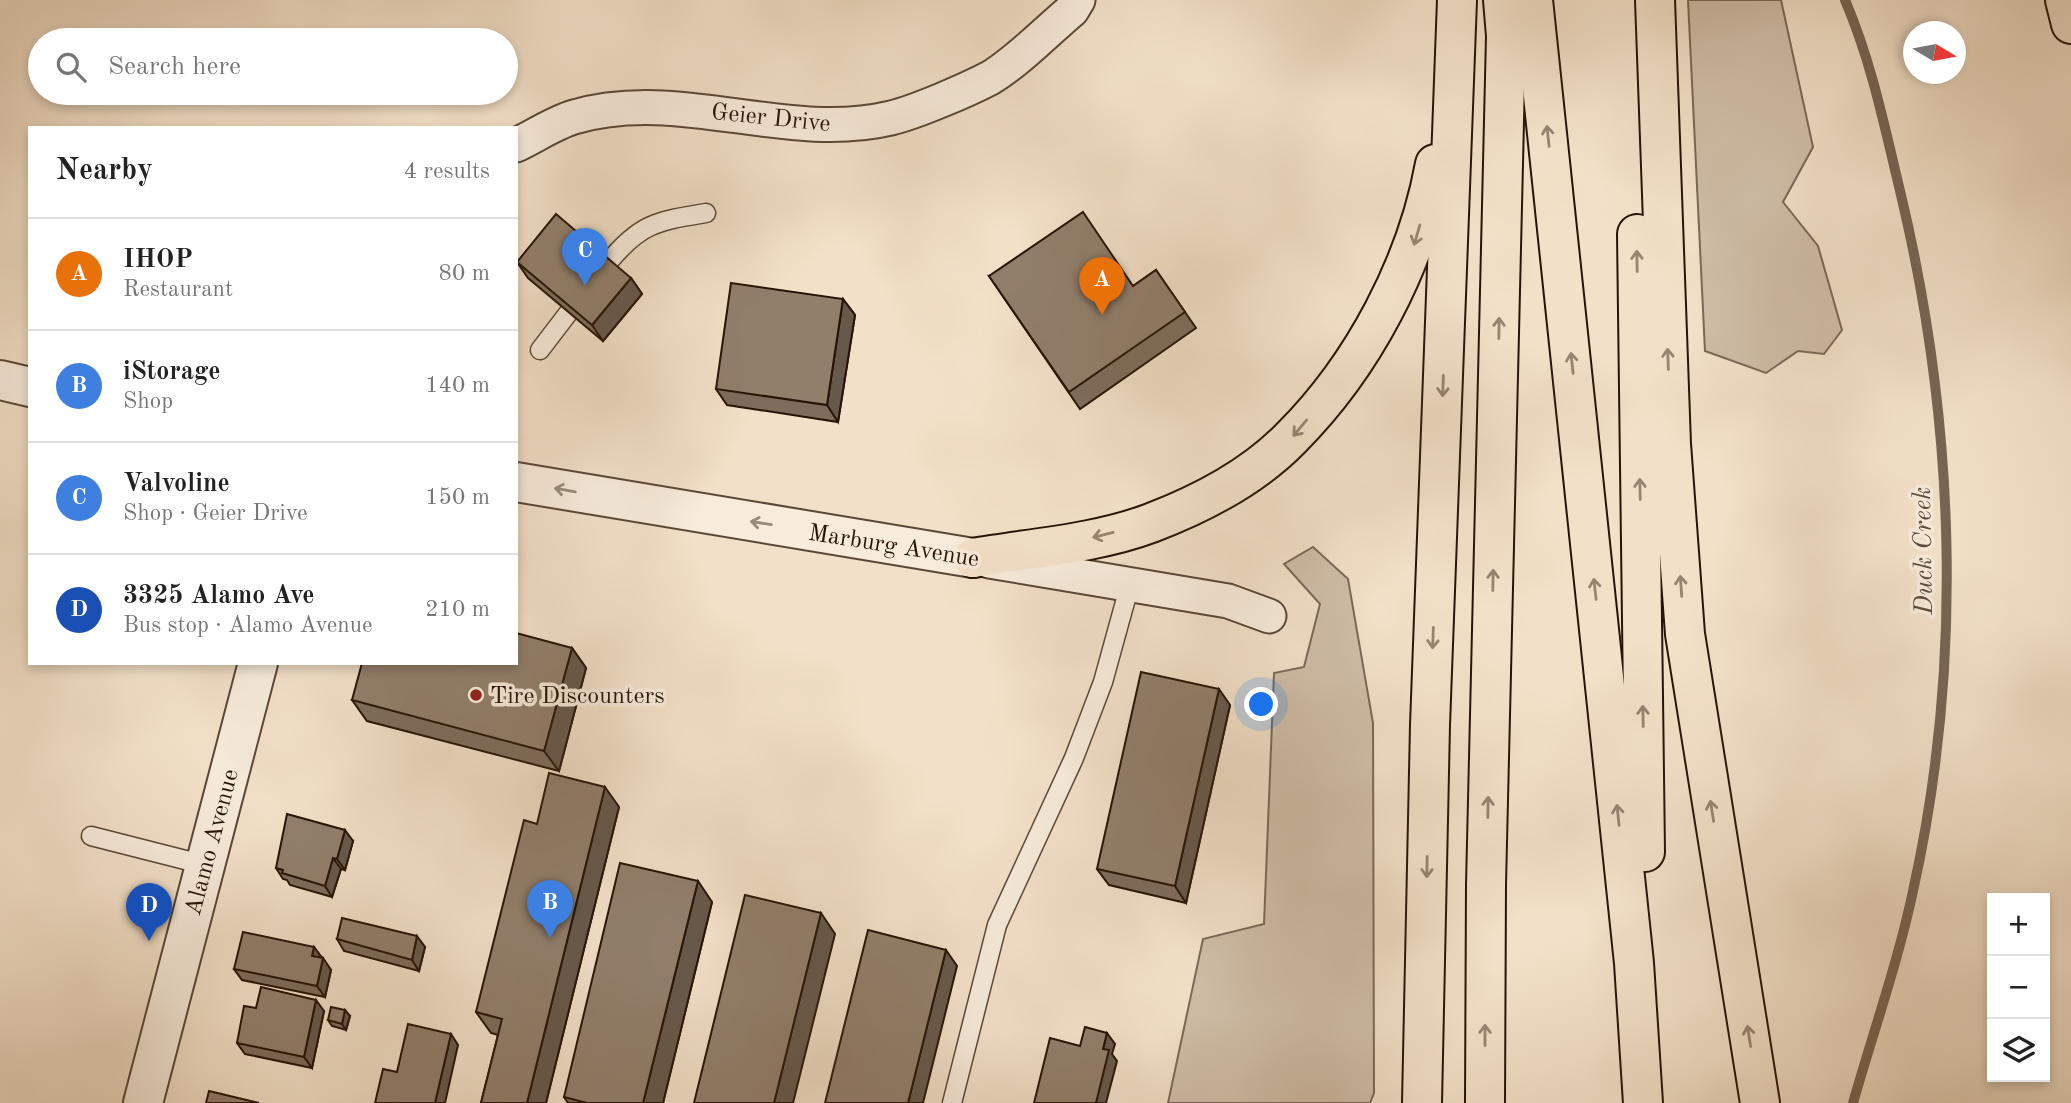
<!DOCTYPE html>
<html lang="en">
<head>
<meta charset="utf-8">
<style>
	body { margin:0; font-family:"Old Standard TT",serif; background:#f2f2f2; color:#222 }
	.controls { position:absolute; right:21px; bottom:21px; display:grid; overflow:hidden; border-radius:0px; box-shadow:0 4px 10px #0003 }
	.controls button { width:63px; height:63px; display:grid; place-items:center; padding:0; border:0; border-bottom:2px solid #e0e0e0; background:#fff; color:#222; font:35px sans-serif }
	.compass { position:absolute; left:1903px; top:21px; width:63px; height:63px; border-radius:50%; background:#fff; box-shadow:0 4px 10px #0003; rotate:100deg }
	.you { position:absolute; left:1262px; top:705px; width:24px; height:24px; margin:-18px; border:5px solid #fff; border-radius:50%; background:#1a73e8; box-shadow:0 0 0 10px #1a73e833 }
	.badge { display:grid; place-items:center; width:46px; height:46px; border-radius:50%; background:#8f2418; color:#fff; font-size:23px; font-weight:700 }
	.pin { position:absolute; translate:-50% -58px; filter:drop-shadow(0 2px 4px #0008) }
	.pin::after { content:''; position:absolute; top:37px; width:24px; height:21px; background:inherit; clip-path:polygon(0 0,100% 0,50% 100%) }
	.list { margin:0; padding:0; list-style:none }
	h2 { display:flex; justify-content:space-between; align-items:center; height:91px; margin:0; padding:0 28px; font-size:30px }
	h2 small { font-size:23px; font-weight:400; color:#767676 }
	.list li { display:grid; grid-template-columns:46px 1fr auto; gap:21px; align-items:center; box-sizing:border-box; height:112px; padding:0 28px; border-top:2px solid #e0e0e0 }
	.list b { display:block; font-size:26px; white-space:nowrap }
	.list p { margin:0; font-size:23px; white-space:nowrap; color:#767676 }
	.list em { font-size:23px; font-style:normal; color:#767676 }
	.icon { flex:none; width:38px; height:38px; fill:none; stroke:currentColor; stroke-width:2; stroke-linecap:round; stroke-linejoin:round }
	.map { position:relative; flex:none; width:2071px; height:1103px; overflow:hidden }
	.search { position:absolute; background:#fff; box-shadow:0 4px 10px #0003; left:28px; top:28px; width:490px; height:77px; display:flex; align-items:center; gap:18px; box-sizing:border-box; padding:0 24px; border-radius:38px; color:#767676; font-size:26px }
	.panel { position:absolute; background:#fff; box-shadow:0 4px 10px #0003; left:28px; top:126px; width:490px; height:539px; border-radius:0px }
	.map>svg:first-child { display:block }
	.green { fill:#cfbda7; stroke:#7b6857; stroke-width:2 }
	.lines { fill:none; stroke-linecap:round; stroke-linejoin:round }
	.stream { stroke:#776553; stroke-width:10 }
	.service-casing { stroke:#5a4737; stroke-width:21 }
	.minor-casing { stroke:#5a4737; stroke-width:37 }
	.tertiary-casing { stroke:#5a4737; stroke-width:42 }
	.motorway-casing { stroke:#271407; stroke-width:42 }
	.service { stroke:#f7ebdb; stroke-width:18 }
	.minor { stroke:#f7ebdb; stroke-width:33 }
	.tertiary { stroke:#f7ebdb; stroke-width:38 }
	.motorway { stroke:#f2e0c8; stroke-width:38 }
	.wall { fill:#7d6c5c; stroke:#271407; stroke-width:2 }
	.shaded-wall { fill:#66584b; stroke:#271407; stroke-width:2 }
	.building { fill:#917e6b; stroke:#271407; stroke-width:2 }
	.oneway { stroke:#978471 }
	.oneway2 { stroke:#998a7c }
	.poi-dot { fill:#8f2418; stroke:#f7ebdb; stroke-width:2.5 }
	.labels { text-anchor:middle; stroke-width:7; stroke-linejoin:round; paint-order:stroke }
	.street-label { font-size:24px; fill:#271407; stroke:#f7ebdb }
	.poi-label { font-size:24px; fill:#271407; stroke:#f7ebdb; text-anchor:start }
	.water-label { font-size:26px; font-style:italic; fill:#5d4a3a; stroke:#f7ebdb }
</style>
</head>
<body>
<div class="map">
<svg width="2071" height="1103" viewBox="0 0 2071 1103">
	<rect width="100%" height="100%" fill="#f2e0c8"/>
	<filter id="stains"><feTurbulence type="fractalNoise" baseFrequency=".00286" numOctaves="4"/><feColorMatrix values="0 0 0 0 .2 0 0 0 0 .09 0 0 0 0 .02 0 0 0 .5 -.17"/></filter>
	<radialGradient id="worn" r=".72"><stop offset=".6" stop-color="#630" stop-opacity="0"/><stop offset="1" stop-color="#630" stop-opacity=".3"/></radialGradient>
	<!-- green -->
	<g class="green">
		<path d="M1688,0H1781L1813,147L1783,202L1818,246L1842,330L1824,354L1798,351L1766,373L1705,351Z"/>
		<path d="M1313,547L1348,579L1373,723L1374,1093L1370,1103H1168L1203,939L1264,924L1274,673L1304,667L1320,604L1284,564Z"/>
	</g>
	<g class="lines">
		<!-- stream -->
		<path class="stream" d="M1845,0C1872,63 1885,129 1901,195C1955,422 1964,662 1913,891C1898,962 1873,1033 1853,1103"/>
		<!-- service casing -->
		<g class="service-casing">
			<g id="service">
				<path d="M607,264C640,223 657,221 706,213"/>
				<path d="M540,350L569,312"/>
				<path d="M91,836L205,865"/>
				<path d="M952,1103L997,925L1074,758L1103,682L1130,584"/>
			</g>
		</g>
		<!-- minor casing -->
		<g class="minor-casing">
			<g id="minor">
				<path d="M516,145C535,136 554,123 574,117C679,86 786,143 891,118C916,112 967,90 990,78C1017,62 1047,31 1072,10L1078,0"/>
				<path d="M989,561L1228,601L1269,616"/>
			</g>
		</g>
		<!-- tertiary casing -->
		<g class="tertiary-casing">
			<g id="tertiary">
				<path d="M0,380L30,387"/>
				<path d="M516,482L973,558"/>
				<path d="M143,1103L258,663"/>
			</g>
		</g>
		<!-- motorway casing -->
		<g class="motorway-casing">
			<g id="motorway">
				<path d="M1533,0L1634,963L1643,1103"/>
				<path d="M1655,0L1671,444L1685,634L1760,1103"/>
				<path d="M2065,0L2071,24"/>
				<path d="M1637,234L1645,852"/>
				<path d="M973,558C1031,548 1095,544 1151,523C1201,504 1253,477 1291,438C1363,366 1417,264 1435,164"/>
				<path d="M1422,1103L1430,725L1457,0"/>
				<path d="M1485,1103L1486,885L1506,36L1503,0"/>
			</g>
		</g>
		<!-- service -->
		<use href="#service" class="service"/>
		<!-- minor -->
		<use href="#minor" class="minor"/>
		<!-- tertiary -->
		<use href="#tertiary" class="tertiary"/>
		<!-- motorway -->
		<use href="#motorway" class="motorway"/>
	</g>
	<!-- wall -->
	<g class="wall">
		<path d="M517,262L631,278L642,294L603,341L528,278Z"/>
		<path d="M1156,270L1196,328L1080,409L989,276L1133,286Z"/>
		<path d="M843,299L855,315L838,422L727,405L716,389Z"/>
		<path d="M572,648L586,668L559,771L367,721L352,700Z"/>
		<path d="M1230,705L1186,903L1109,885L1097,869Z"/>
		<path d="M619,807L546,1103H481L498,1035L491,1033L476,1012Z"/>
		<path d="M353,841L345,870L341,869L332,897L290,885L287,880L283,879L276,868Z"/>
		<path d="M712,902L663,1103H568L564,1097Z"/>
		<path d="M337,939L425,947L419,971L344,951Z"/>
		<path d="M314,947L331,970L325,997L242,980L234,969Z"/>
		<path d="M256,1008L324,1011L312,1068L245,1054L237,1043Z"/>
		<path d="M350,1016L346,1030L332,1026L328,1020Z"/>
	</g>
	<!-- shaded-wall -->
	<g class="shaded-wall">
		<path d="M631,278L642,294L603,341L592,325Z"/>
		<path d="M843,299L855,315L838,422L827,405Z"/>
		<path d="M572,648L586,668L559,771L544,751Z"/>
		<path d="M1219,689L1230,705L1186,903L1175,886Z"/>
		<path d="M605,787L619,807L546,1103H527Z"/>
		<path d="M345,830L353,841L345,870L337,859Z"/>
		<path d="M333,858L341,869L332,897L325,886Z"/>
		<path d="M698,881L712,902L663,1103H643Z"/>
		<path d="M821,913L835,934L793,1103H774Z"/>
		<path d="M417,936L425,947L419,971L412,960Z"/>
		<path d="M314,947L322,958L312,956Z"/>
		<path d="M946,950L957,966L923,1103H908Z"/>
		<path d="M323,958L331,970L325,997L317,986Z"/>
		<path d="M316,1000L324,1011L312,1068L304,1057Z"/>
		<path d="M345,1010L350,1016L346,1030L342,1024Z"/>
		<path d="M1107,1033L1115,1044L1112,1054L1117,1061L1106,1103H1096L1103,1049Z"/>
		<path d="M451,1034L458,1045L445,1103H435Z"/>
	</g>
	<!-- building -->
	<g class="building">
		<path d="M1083,212L1133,286L1156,270L1185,312L1069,392L989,276Z"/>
		<path d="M556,214L631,278L592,325L517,262Z"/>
		<path d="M731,283L843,299L827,405L716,389Z"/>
		<path d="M516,633L572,648L544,751L352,700L362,663H516Z"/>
		<path d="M1141,672L1219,689L1175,886L1097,869Z"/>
		<path d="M549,773L605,787L527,1103H481L502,1019L476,1012L524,820L537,824Z"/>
		<path d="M287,814L345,830L337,859L333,858L325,886L282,873L283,870L276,868Z"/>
		<path d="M620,863L698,881L643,1103H587L564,1097Z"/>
		<path d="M745,895L821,913L774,1103H694Z"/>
		<path d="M342,918L417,936L412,960L337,939Z"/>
		<path d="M868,930L946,950L908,1103H825Z"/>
		<path d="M243,932L314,947L312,956L323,958L317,986L234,969Z"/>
		<path d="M261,987L316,1000L304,1057L237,1043L244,1006L256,1008Z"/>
		<path d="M331,1007L345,1010L342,1024L328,1020Z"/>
		<path d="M408,1024L451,1034L435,1103H375L383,1069L397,1072Z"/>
		<path d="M1085,1027L1107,1033L1103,1049L1109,1050L1096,1103H1034L1050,1038L1080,1046Z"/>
		<path d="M209,1091L259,1103H206Z"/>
	</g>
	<!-- one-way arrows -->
	<defs><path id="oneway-shaft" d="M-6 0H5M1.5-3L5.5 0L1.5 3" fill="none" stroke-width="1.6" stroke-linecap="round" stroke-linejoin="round" transform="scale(1.75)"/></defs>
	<g class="oneway">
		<use href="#oneway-shaft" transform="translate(1548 136) rotate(-96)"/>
		<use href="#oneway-shaft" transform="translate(1417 235) rotate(106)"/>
		<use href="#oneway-shaft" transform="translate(1637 261) rotate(-91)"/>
		<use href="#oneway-shaft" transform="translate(1499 328) rotate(-89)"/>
		<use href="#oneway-shaft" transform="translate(1668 359) rotate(-92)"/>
		<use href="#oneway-shaft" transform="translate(1572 363) rotate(-96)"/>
		<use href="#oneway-shaft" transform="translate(1443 386) rotate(92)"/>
		<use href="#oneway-shaft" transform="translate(1300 428) rotate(130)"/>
		<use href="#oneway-shaft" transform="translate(1640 489) rotate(-91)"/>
		<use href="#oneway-shaft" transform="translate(1103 535) rotate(166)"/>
		<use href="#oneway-shaft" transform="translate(1493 580) rotate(-89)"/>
		<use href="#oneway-shaft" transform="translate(1681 586) rotate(-94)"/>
		<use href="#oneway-shaft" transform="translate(1595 589) rotate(-96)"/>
		<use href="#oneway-shaft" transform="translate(1433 638) rotate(92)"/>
		<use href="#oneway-shaft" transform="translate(1643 716) rotate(-91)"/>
		<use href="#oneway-shaft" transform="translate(1488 807) rotate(-89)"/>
		<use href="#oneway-shaft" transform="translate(1712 811) rotate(-99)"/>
		<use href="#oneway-shaft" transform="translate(1618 815) rotate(-96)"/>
		<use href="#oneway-shaft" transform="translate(1427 867) rotate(91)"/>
		<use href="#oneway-shaft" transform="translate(1485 1035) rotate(-90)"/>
		<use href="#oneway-shaft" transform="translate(1749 1036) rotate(-99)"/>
	</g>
	<g class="oneway2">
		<use href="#oneway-shaft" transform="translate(565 490) rotate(-170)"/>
		<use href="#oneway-shaft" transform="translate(761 523) rotate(-171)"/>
	</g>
	<!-- markers -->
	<circle class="poi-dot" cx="476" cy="695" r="7"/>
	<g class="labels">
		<!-- street labels -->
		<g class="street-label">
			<text transform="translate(771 117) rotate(6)" y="8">Geier Drive</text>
			<text transform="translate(894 545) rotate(9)" y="8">Marburg Avenue</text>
			<text transform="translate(211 842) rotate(-75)" y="8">Alamo Avenue</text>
		</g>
		<!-- poi labels -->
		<g class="poi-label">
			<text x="490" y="703">Tire Discounters</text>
		</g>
		<!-- water labels -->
		<g class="water-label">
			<text transform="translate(1922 551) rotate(-91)" y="9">Duck Creek</text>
		</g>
	</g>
	<rect width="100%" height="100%" filter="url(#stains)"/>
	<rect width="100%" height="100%" fill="url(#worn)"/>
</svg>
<div class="controls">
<button>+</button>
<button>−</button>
<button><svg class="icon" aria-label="layers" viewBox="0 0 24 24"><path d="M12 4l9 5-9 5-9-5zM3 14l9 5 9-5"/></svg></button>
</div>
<svg class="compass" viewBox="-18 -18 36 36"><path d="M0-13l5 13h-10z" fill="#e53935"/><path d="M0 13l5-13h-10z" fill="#767676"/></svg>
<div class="you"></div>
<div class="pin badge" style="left:1102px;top:315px;background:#e8710a">A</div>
<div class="pin badge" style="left:550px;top:938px;background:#3f7fe0">B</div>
<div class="pin badge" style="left:585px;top:286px;background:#3f7fe0">C</div>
<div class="pin badge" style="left:149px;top:941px;background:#1a4fb4">D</div>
<div class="search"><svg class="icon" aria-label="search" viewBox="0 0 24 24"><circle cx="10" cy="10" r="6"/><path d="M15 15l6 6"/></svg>Search here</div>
<section class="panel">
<h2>Nearby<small>4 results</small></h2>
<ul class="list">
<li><span class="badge" style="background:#e8710a">A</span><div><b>IHOP</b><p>Restaurant</p></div><em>80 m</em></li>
<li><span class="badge" style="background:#3f7fe0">B</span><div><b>iStorage</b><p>Shop</p></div><em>140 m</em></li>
<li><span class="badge" style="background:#3f7fe0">C</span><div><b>Valvoline</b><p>Shop · Geier Drive</p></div><em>150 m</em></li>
<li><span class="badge" style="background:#1a4fb4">D</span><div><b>3325 Alamo Ave</b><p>Bus stop · Alamo Avenue</p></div><em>210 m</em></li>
</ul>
</section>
</div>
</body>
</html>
